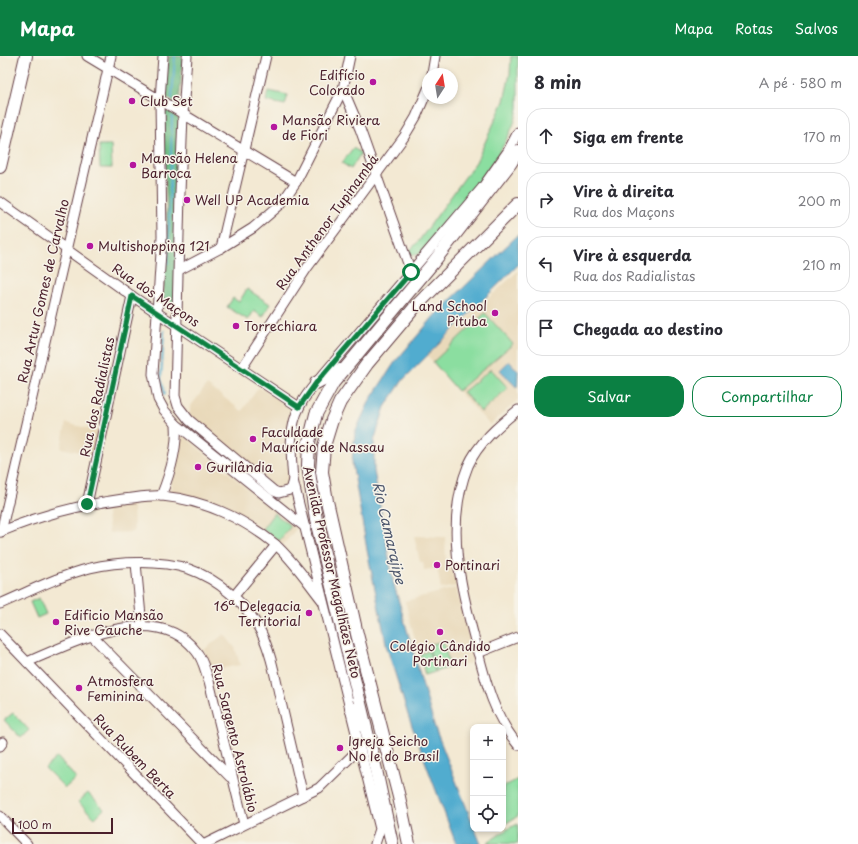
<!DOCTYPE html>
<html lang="pt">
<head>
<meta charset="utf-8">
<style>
	body { margin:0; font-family:"Playpen Sans",sans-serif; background:#f7f7f7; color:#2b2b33 }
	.controls { position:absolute; right:12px; bottom:12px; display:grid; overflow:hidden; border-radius:8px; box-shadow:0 2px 6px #0003 }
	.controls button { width:36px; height:36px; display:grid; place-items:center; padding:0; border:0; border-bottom:1px solid #e1e1e2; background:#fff; color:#2b2b33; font:20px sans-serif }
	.compass { position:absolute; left:422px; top:12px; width:36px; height:36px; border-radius:50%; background:#fff; box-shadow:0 2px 6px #0003; rotate:12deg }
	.scale { position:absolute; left:12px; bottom:10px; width:101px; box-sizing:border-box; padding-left:4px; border:2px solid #4a1f2b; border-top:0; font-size:11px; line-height:14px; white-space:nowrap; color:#4a1f2b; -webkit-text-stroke:3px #f7f3e8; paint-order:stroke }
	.stop { position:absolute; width:12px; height:12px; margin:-9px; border:3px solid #0b8043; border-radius:50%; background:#fff }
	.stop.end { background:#0b8043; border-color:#fff; box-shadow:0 1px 4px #0008 }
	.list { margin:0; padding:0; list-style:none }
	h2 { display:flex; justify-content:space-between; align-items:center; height:52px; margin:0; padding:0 16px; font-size:17px }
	h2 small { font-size:13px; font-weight:400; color:#7c7c81 }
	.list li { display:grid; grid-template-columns:26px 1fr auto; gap:12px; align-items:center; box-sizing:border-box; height:56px; margin:0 8px 8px; padding:0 8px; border:1px solid #e1e1e2; border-radius:16px }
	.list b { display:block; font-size:15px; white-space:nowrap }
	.list p { margin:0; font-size:13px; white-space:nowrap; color:#7c7c81 }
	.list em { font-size:13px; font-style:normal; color:#7c7c81 }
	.actions { display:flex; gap:8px; padding:12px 16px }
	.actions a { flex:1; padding:9px 0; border:1px solid #0b8043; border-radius:16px; text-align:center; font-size:14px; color:#0b8043 }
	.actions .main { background:#0b8043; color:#fff }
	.icon { flex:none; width:22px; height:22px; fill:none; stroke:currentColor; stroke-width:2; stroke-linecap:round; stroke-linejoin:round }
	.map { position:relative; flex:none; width:518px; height:788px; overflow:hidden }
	header { display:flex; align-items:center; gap:24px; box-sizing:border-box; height:56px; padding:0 20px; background:#0b8043; color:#fff }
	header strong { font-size:19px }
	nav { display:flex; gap:22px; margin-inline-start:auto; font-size:14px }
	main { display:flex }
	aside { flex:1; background:#fff }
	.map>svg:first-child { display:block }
	.built { fill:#e9d9ba }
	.green { fill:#8bdea0; stroke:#6a7e66 }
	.forest { fill:#70bd86; stroke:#5d6e58 }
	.water { fill:#51accf; stroke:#4e667d }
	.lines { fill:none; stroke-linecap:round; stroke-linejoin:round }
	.stream { stroke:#51accf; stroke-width:2 }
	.minor-casing { stroke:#633d44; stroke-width:11 }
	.major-casing { stroke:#633d44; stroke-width:14 }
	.minor { stroke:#fff; stroke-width:9 }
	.major { stroke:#fff; stroke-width:12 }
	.route { stroke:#0b8043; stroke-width:5 }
	.poi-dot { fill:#b5179e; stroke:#f7f3e8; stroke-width:1.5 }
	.labels { text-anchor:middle; stroke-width:3; stroke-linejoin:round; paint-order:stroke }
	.poi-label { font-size:13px; fill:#4a1f2b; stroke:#f7f3e8; text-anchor:start }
	.street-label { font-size:13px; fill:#4a1f2b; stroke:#f7f3e8 }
	.water-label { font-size:14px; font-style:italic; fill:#4d576d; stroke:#f7f3e8 }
</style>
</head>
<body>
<header>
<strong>Mapa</strong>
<nav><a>Mapa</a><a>Rotas</a><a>Salvos</a></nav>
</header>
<main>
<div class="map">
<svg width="518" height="788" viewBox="0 0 518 788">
	<rect width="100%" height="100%" fill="#f7f3e8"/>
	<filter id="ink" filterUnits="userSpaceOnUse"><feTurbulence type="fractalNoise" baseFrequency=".025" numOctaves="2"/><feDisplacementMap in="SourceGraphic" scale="8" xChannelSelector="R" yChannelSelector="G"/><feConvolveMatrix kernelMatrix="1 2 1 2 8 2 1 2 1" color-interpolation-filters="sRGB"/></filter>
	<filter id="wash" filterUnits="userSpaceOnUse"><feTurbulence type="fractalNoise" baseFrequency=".012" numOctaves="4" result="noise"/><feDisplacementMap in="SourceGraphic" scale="16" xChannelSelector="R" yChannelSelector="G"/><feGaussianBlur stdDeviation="0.9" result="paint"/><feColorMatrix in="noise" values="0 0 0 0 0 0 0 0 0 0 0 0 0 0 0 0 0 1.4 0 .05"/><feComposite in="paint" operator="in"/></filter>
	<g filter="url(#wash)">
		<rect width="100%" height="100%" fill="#f3e9d3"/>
		<!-- built -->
		<g class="built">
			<path d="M518,215V344L490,369L458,335L427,299Z"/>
			<path d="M207,329L242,355L259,331L292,354L294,360L286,389L289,427L285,433L276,432L190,360V351Z"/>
			<path d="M66,367L98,375L93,399L61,392Z"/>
			<path d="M184,380L296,473L283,489L244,460L207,445L170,438L179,384Z"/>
			<path d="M133,448L134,476L109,477L106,449Z"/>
			<path d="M414,480L445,481L446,506L450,507L456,530L441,533L437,512L424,514L423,506H420Z"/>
			<path d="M456,532L475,606L424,619L405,545Z"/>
			<path d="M224,578L235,592L240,609L212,614L204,594Z"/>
		</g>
		<!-- green -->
		<g class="green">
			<path d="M511,0H518C518,17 518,36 518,52C512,94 451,161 424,195L417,199L407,197L418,186L476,106L504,45L510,18Z"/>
			<path d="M268,35L288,39L285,49L266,45Z"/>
			<path d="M99,89H111L112,112H100Z"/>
			<path d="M353,92L361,97L351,113L342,107Z"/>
			<path d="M247,233L270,248L263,261L254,255L248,264L227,251L233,242L239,246Z"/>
			<path d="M485,257L513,288L458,335L433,306Z"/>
			<path d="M491,313L508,332L481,356L463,336Z"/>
			<path d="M274,457L291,470L279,485L262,473Z"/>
			<path d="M39,542L46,558L37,562L30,546Z"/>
			<path d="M443,585L450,611L436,616L428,589Z"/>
			<path d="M429,595L435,616L425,619L420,598Z"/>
			<path d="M13,657L29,674L21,682L4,664Z"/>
			<path d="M57,701L76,722L65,732L45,712Z"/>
			<path d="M518,723V760L503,769V731Z"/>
			<path d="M88,737L104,753L95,762L78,746Z"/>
			<path d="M518,768V788L487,787L509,772Z"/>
		</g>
		<!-- forest -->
		<g class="forest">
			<path d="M169,0H183L179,49L164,40Z"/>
			<path d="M170,55L179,63L176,252L169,253L162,250L167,168L163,56Z"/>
		</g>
		<!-- water -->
		<g class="water">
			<path d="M518,179V209L403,324L385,351L374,385V415L393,525L435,672L473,768V773H475L481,788H456L409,662L387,592L367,494L352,406L355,376L370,344L395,306L435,259Z"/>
			<path d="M509,305L518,315L517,332L500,314Z"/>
		</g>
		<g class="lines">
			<!-- stream -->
			<g class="stream">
				<path d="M172,42L175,0"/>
				<path d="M168,207L172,61"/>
				<path d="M164,275L161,323L165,338"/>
			</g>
		</g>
	</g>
	<g filter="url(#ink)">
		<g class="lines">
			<!-- minor casing -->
			<g class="minor-casing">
				<g id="minor">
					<path d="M87,0L296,126"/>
					<path d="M163,0L160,44L162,181L153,318L158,343L164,354L176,368L306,472"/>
					<path d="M187,0L183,58L180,137L175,340L178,350L189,364L274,435L279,437L290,434L293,424"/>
					<path d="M432,18L435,0"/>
					<path d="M343,33L360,73L411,216"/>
					<path d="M0,146L132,240L299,351"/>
					<path d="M221,192L266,0"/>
					<path d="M179,214L221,192L253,172L281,148L296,126L343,33L350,0"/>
					<path d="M242,312L307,212L404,81L416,61L428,33"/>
					<path d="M518,354C499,369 478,387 468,410C444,469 461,534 477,592C486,627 494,660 518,689"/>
					<path d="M161,440C170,418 178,392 176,368"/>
					<path d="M87,448L132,240"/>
					<path d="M0,476C40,459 79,449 123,443C135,442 149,439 162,440C203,444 243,462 275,488C293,504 307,525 322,544"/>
					<path d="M1,476L111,0"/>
					<path d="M136,507L142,571"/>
					<path d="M234,540L276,489"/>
					<path d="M0,548C30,535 59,520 90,512C118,505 162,504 189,513C218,523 247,548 261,576C271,597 275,620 280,642C288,675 295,707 303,740"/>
					<path d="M0,578L202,788"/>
					<path d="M91,579L230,721"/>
					<path d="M478,597L518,581"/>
					<path d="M27,606C73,587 156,543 196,595C203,603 205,615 209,625L244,768"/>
					<path d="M0,690L3,686"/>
					<path d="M0,760L27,788"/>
					<path d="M205,788L319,732L359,693"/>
					<path d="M375,788L380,773L293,424C291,400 288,372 300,350C304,342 310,334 316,327L482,132L508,95L518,76"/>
				</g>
			</g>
			<!-- major casing -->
			<g class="major-casing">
				<g id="major">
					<path d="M0,111L26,0"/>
					<path d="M316,327L340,314"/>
					<path d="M351,653L363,670"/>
					<path d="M392,788L376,714L316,464L308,409L309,386L316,358L333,327L432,208L510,108L518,95"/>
					<path d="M409,788L399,741L357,578L327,445L322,416L324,390L332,364L340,346L367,308L415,251L518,148"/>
				</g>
			</g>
			<!-- minor -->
			<use href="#minor" class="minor"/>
			<!-- major -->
			<use href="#major" class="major"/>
		</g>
	</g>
	<g class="lines" filter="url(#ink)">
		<!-- route -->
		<path class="route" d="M87,448L132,240L299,351L316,327L411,216"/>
	</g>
	<!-- markers -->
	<g class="poi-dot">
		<circle cx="373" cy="26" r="4"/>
		<circle cx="132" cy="45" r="4"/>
		<circle cx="274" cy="71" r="4"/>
		<circle cx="133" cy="109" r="4"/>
		<circle cx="187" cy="144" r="4"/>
		<circle cx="90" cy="190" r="4"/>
		<circle cx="495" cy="257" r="4"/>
		<circle cx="236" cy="270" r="4"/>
		<circle cx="253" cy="383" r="4"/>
		<circle cx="198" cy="411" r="4"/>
		<circle cx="437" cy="509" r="4"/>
		<circle cx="309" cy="557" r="4"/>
		<circle cx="56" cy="566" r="4"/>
		<circle cx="440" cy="576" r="4"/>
		<circle cx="79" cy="632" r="4"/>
		<circle cx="340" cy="692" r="4"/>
	</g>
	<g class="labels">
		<!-- poi labels -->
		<g class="poi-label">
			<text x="365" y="24" text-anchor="end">Edifício<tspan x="365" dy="15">Colorado</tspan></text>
			<text x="140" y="50">Club Set</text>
			<text x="282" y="69">Mansão Riviera<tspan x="282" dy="15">de Fiori</tspan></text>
			<text x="141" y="107">Mansão Helena<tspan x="141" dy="15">Barroca</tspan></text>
			<text x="195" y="149">Well UP Academia</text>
			<text x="98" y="195">Multishopping 121</text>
			<text x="487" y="255" text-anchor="end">Land School<tspan x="487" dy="15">Pituba</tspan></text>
			<text x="244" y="275">Torrechiara</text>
			<text x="261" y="381">Faculdade<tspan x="261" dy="15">Maurício de Nassau</tspan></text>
			<text x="206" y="416">Gurilândia</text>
			<text x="445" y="514">Portinari</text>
			<text x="301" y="555" text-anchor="end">16ª Delegacia<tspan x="301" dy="15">Territorial</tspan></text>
			<text x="64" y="564">Edificio Mansão<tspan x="64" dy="15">Rive Gauche</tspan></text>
			<text x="440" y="595" text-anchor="middle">Colégio Cândido<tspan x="440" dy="15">Portinari</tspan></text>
			<text x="87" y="630">Atmosfera<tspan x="87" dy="15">Feminina</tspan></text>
			<text x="348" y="690">Igreja Seicho<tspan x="348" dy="15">No Ie do Brasil</tspan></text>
		</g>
		<!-- street labels -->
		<g class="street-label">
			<text transform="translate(327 166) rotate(-54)" y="5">Rua Anthenor Tupinambá</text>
			<text transform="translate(43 235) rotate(-77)" y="5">Rua Artur Gomes de Carvalho</text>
			<text transform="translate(156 239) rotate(34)" y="5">Rua dos Maçons</text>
			<text transform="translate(97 341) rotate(-78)" y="5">Rua dos Radialistas</text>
			<text transform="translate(332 516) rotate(77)" y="5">Avenida Professor Magalhães Neto</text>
			<text transform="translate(235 682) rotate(76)" y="5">Rua Sargento Astrolábio</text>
			<text transform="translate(135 700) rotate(46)" y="5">Rua Rubem Berta</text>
		</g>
		<!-- water labels -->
		<g class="water-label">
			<text transform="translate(389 477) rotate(77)" y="5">Rio Camarajipe</text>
		</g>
	</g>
</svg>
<div class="controls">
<button>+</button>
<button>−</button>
<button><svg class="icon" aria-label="locate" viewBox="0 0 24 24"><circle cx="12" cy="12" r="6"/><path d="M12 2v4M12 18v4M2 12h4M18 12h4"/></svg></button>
</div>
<svg class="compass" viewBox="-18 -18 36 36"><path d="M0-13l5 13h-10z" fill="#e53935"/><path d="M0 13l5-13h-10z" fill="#7c7c81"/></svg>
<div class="scale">100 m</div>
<div class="stop" style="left:411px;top:216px"></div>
<div class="stop end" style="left:87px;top:448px"></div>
</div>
<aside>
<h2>8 min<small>A pé · 580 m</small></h2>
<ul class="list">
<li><svg class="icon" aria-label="ahead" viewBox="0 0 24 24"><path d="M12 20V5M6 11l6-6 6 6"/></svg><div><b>Siga em frente</b></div><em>170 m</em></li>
<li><svg class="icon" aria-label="right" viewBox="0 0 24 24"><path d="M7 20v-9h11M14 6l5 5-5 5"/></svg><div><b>Vire à direita</b><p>Rua dos Maçons</p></div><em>200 m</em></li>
<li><svg class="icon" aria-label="left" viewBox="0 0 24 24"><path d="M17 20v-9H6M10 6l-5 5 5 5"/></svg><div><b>Vire à esquerda</b><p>Rua dos Radialistas</p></div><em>210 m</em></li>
<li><svg class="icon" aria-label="arrive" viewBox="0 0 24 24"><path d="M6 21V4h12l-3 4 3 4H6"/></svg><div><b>Chegada ao destino</b></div></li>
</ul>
<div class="actions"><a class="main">Salvar</a><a>Compartilhar</a></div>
</aside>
</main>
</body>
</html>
